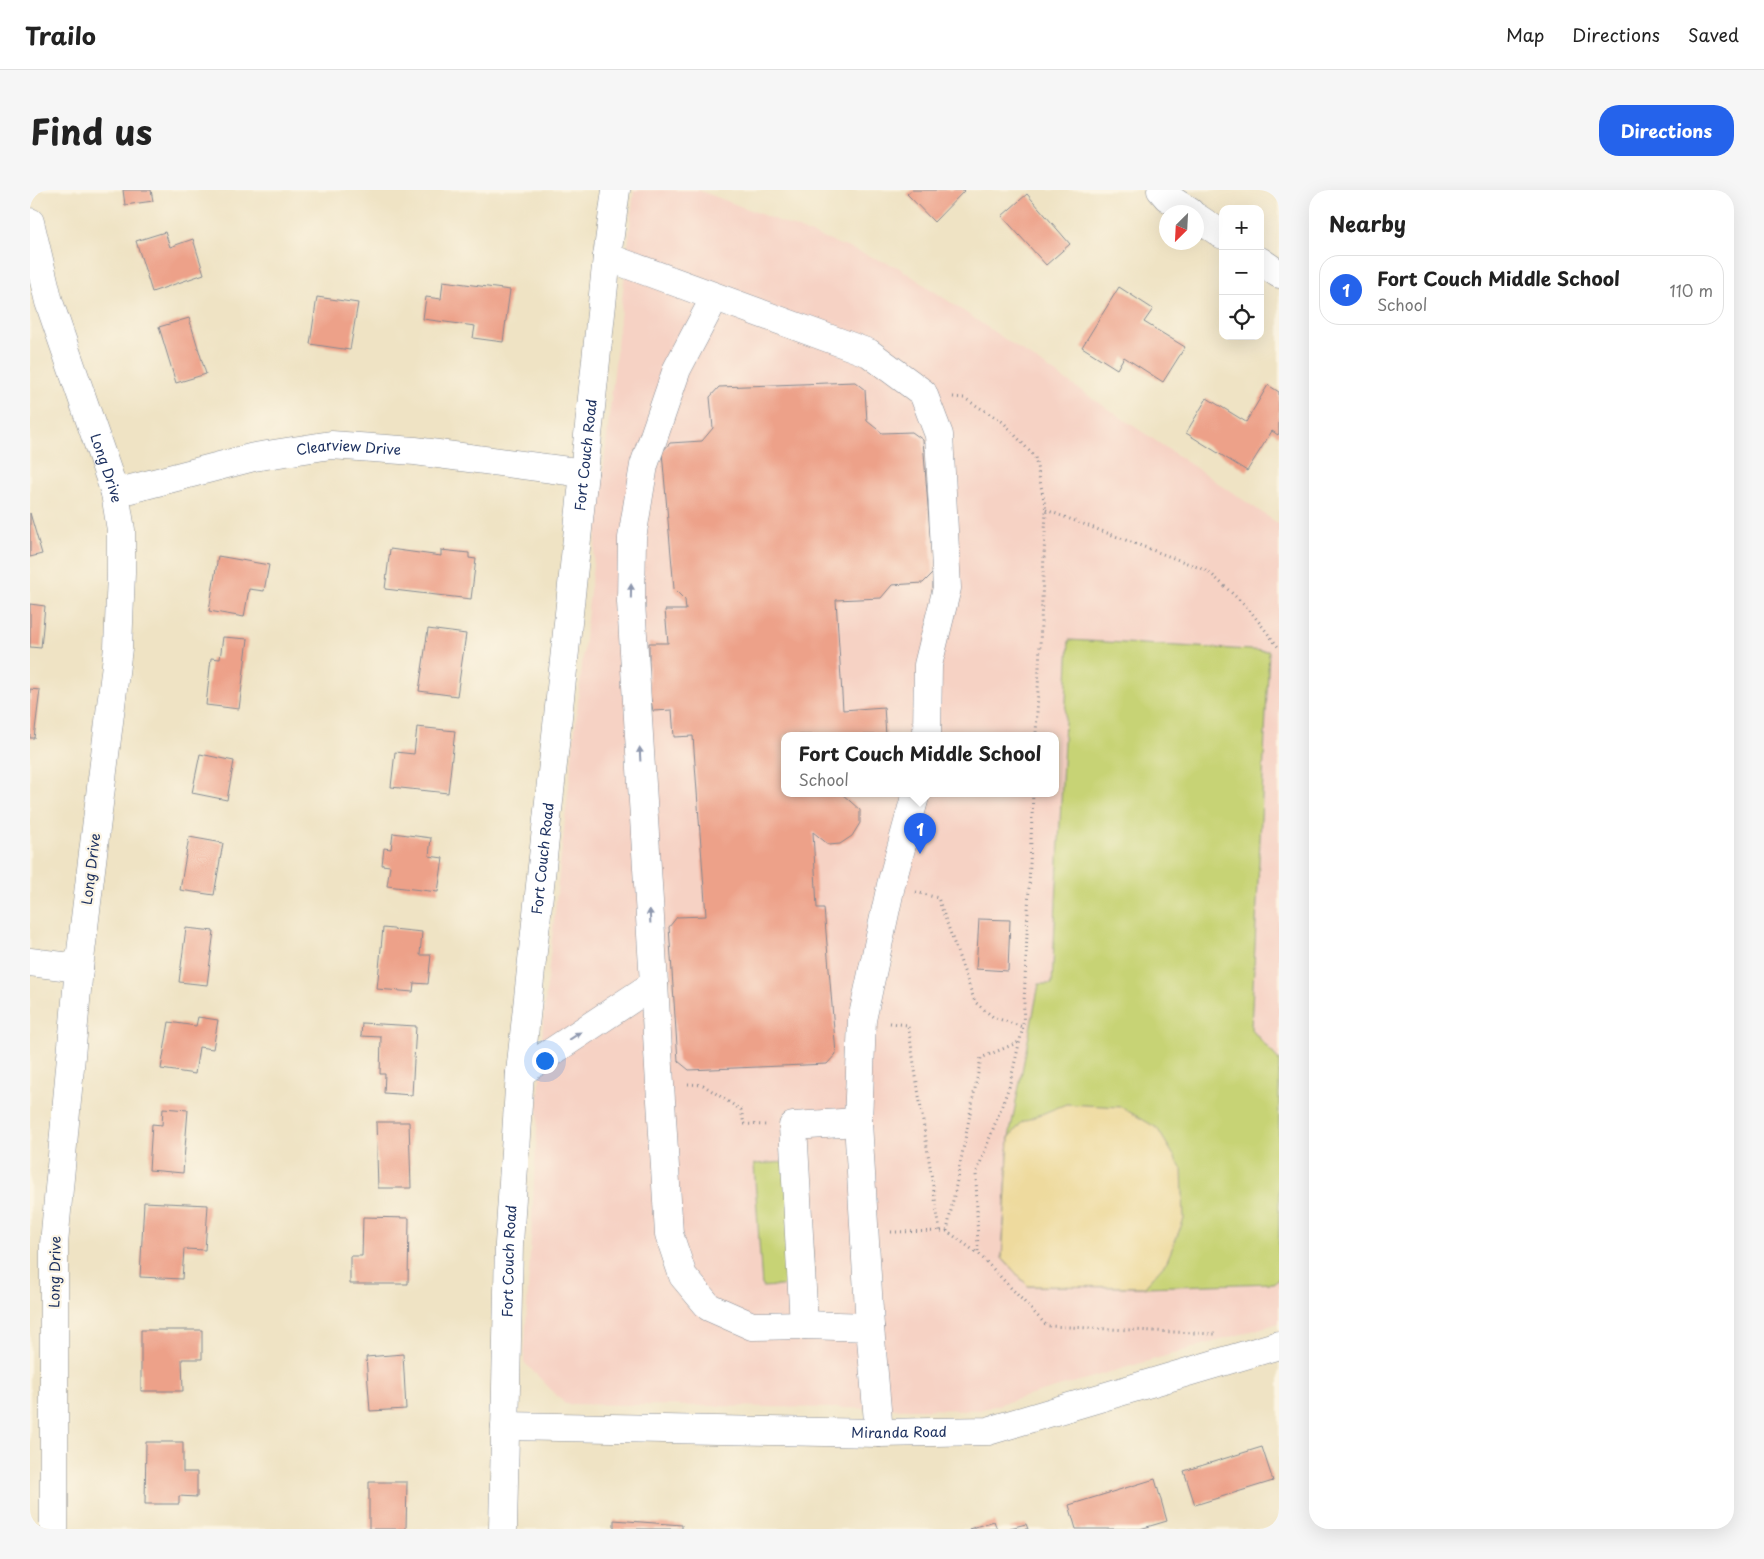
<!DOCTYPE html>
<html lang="en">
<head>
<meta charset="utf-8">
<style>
	body { margin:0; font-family:"Playpen Sans",sans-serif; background:#f6f6f6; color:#222 }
	.controls { position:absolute; right:15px; top:15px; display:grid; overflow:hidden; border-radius:10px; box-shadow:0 5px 20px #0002 }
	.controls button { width:45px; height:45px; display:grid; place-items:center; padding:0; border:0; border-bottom:1px solid #e0e0e0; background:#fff; color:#222; font:25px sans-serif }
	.compass { position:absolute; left:1129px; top:15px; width:45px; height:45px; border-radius:50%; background:#fff; box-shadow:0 5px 20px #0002; rotate:204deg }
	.you { position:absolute; left:514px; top:870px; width:18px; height:18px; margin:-12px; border:4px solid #fff; border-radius:50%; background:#1a73e8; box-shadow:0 0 0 8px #1a73e833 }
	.badge { display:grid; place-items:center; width:32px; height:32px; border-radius:50%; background:#2563eb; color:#fff; font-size:16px; font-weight:700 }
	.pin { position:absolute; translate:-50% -41px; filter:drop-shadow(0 1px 2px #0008) }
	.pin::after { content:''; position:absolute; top:26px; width:18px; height:15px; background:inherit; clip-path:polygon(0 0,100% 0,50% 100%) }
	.popup { position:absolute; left:751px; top:542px; width:278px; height:65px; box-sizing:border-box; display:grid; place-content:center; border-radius:10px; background:#fff; filter:drop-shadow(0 1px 4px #0005); font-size:16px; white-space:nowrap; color:#767676 }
	.popup b { font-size:19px; color:#222 }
	.popup::after { content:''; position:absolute; left:50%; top:100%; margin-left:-10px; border:10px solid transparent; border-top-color:#fff }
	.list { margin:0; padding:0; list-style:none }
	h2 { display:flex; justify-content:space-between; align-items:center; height:65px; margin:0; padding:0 20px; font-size:21px }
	h2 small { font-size:16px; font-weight:400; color:#767676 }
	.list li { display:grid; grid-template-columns:32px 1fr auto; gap:15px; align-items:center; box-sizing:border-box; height:70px; margin:0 10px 10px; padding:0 10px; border:1px solid #e0e0e0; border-radius:20px }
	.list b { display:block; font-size:19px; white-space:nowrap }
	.list p { margin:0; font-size:16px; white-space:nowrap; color:#767676 }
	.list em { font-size:16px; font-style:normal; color:#767676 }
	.icon { flex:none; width:28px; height:28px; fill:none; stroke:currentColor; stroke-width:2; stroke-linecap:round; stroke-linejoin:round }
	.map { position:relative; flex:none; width:1249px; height:1339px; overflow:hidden; border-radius:20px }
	header { display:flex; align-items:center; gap:30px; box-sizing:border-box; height:70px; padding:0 25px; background:#fff; border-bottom:1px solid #e0e0e0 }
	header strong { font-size:24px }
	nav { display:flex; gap:28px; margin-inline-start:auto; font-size:18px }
	.intro { display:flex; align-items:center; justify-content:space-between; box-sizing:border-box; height:120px; padding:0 30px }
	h1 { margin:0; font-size:35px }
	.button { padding:12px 22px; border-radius:20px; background:#2563eb; color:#fff; font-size:18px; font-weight:700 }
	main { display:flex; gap:30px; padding:0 30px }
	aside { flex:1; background:#fff; border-radius:20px; box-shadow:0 5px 20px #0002 }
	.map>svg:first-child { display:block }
	.built { fill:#f6d2c4; fill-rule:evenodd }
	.green { fill:#c7d375; stroke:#71816a }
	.sand { fill:#eeda9e; stroke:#84847e }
	.building { fill:#eda189 }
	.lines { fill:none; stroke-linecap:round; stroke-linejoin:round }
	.minor-casing { stroke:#858991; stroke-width:29 }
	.path { stroke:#858991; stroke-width:3; stroke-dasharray:1 4; stroke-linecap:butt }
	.minor { stroke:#fff; stroke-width:28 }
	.oneway { fill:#8d97ae }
	.labels { text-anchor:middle; stroke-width:4.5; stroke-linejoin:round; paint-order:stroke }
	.street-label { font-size:14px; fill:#1b2f5e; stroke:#fcf5e5 }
</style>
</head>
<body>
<header>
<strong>Trailo</strong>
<nav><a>Map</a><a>Directions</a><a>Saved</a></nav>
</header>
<div class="intro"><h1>Find us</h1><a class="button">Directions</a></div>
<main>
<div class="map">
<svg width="1249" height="1339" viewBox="0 0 1249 1339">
	<rect width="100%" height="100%" fill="#fcf5e5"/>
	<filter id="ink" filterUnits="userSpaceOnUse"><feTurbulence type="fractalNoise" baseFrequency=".02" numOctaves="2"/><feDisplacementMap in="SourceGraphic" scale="10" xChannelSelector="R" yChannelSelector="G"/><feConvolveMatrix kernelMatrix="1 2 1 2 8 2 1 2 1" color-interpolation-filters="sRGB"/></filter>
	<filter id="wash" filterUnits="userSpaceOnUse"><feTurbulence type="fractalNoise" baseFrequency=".0096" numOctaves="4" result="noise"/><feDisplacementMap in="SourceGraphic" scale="20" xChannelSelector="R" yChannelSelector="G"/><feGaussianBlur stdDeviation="1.12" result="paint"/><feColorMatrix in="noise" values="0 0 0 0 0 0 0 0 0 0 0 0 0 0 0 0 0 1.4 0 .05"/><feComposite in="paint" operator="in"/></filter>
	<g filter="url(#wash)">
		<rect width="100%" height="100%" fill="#efe3c4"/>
		<!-- built -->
		<path class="built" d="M604,0H668L868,77L1249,334V1133L950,1220L535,1214L494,1172L513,831ZM755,545H1025V603H755Z"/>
		<!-- green -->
		<g class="green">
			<path d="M1039,450L1239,461L1221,839L1249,870V1089L1243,1093L1114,1097L998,1096L972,1068L979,948L1009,794H1022Z"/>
			<path d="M776,971L784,1094L732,1097L724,974Z"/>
		</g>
		<!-- sand -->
		<path class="sand" d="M1036,914L1091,917L1127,938L1152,979L1154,1029L1137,1071L1114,1097L998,1096L972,1068L979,948L992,932Z"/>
		<g id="blocks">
			<!-- building -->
			<g class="building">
				<path d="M93,0H121L123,11L95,15Z"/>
				<path d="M882,0H935L904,32L877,4Z"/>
				<path d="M997,4L1040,54L1016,75L972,26Z"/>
				<path d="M135,42L140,57L163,49L174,84L122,102L106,51Z"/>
				<path d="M413,91L480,100L473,152L443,148L445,136L393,129L396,107L411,109Z"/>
				<path d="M1089,97L1123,119L1114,132L1155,157L1133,192L1094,167L1087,179L1052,157Z"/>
				<path d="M287,107L328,113L320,160L280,154Z"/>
				<path d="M159,128L176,184L146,193L129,137Z"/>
				<path d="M825,192L835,200L837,231L852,243L882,242L893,250L903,383L893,393L862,395L851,408L806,410L813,520L854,517L856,545H755V603H811L830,620V633L822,646L810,654L799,655L783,642L787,718H794L806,864L797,874L659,880L648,871L639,737L647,727L676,726L663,546L644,547L642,520L623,521L619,499V453H638L635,420H656L655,410L644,399L632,262L640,253L672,251L683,238L680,207L689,197Z"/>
				<path d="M1238,195L1249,202V243L1248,245L1242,241L1217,281L1156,243L1177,208L1216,232Z"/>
				<path d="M0,323L12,364L0,367Z"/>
				<path d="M360,359L411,366V360L439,363V368L446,369L441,409L355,399Z"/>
				<path d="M188,366L239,375L234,401L219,399L214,427L179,421Z"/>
				<path d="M0,414L15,416L11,458L0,457Z"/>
				<path d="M398,439L436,444L427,506L389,501Z"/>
				<path d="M193,447L218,449L209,519L176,515L181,468L190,469Z"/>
				<path d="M0,499L10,500L4,548H0Z"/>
				<path d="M387,537L425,541L418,603L361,597L365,562L384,564Z"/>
				<path d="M170,564L204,571L197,610L162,603Z"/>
				<path d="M363,643L401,648L399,666L413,668L408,702L357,696L360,676L352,675L354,658L361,659Z"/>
				<path d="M159,647L193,653L184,705L150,700Z"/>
				<path d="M949,729L980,730L978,781L946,779Z"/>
				<path d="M156,738L184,741L177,795L149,792Z"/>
				<path d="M353,738L392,742L390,765H401L398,794L384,793L383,802L347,799Z"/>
				<path d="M168,827L188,830L183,859L169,857L165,884L131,879L139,832L166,836Z"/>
				<path d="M332,833L386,836L382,905L354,903L355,884H350L351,847L331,846Z"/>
				<path d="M133,918L158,920L153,983L119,980L122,934L132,935Z"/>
				<path d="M346,932H379L381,998H348Z"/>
				<path d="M114,1012L178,1015L175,1060L154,1059L152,1089L110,1087Z"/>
				<path d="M333,1027L379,1028L378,1094H320V1066H332Z"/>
				<path d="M111,1140H172V1169H152L153,1201H111Z"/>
				<path d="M373,1164L376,1219L340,1221L336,1167Z"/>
				<path d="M116,1252H153V1282H167V1307L149,1306V1314H115Z"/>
				<path d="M1232,1257L1243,1291L1165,1315L1154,1281Z"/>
				<path d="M1125,1289L1137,1331L1110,1339H1046L1039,1315Z"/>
				<path d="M339,1292H377L376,1339H339Z"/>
				<path d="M584,1330L652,1335V1339H584Z"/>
				<path d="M964,1331L967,1339H939Z"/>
				<path d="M996,1334L998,1339H980V1338Z"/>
			</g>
		</g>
	</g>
	<g filter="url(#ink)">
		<use href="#blocks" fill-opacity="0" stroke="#858991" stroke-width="1"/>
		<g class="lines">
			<!-- minor casing -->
			<g class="minor-casing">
				<g id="minor">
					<path d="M1131,0L1137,7L1160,22"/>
					<path d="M1166,27L1193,45"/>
					<path id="s1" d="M0,32L19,112L85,303L91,340V383L88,458L49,778L24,1054V1339"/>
					<path d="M577,67L839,163L893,203L909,245L917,398L898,475L897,545"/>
					<path d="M1230,71L1249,84"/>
					<path id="s2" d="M85,303L224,267L301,255L385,261L554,283"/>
					<path d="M0,772L49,778"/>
					<path d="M624,794L639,1044L653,1086L679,1117L722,1136L774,1135L840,1137"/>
					<path d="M490,883L624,794L601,412L602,348L614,275L647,179L685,107"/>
					<path d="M774,1135L763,936L828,932"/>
					<path id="s3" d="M475,1236L849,1243L958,1241L1249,1155"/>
					<path d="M849,1243L840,1137L828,932L832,830L861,695L886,603"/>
					<path id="s4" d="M473,1339L479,1054L490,883L577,67L586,0"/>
				</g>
			</g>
			<!-- path -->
			<g class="path">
				<path d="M923,207L934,208L973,232L1005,267L1016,320L1006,545"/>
				<path d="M1016,320L1178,381L1218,418L1249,458"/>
				<path d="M1003,603L993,837L979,897L946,984L948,1063L1017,1136L1186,1144"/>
				<path d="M886,702L908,708L945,812L963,827L993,837"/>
				<path d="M860,833L878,835L910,1041"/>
				<path d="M658,894L673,895L711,920L714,934L737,935"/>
				<path d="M917,1041L951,868L989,852"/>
				<path d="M861,1042L917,1041L947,1063"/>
			</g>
			<!-- minor -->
			<use href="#minor" class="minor"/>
		</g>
		<!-- one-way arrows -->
		<defs><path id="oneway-solid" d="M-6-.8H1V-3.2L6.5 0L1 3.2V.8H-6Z" transform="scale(1.25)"/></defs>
		<g class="oneway">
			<use href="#oneway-solid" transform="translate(601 401) rotate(-89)"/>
			<use href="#oneway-solid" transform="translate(610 564) rotate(-93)"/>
			<use href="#oneway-solid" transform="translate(620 726) rotate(-93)"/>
			<use href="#oneway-solid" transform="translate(545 846) rotate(-33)"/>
		</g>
	</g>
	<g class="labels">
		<!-- street labels -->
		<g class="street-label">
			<text dy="5" stroke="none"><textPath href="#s2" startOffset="239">Clearview Drive</textPath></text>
			<text dy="5" stroke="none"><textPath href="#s4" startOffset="1078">Fort Couch Road</textPath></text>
			<text dy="5" stroke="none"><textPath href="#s1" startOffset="258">Long Drive</textPath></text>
			<text dy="5" stroke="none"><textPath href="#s4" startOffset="672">Fort Couch Road</textPath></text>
			<text transform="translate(61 679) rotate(-83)" y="5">Long Drive</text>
			<text dy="5" stroke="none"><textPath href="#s4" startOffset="268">Fort Couch Road</textPath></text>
			<text transform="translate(25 1082) rotate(-89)" y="5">Long Drive</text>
			<text dy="5" stroke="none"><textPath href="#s3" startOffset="394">Miranda Road</textPath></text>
		</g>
	</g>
</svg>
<div class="controls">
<button>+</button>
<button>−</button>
<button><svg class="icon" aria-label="locate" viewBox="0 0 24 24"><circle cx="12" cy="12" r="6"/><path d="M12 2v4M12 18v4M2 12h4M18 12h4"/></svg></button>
</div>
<svg class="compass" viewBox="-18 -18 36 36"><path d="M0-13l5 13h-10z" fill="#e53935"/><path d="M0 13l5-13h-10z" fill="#767676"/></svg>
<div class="you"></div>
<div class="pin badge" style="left:890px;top:664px">1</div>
<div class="popup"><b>Fort Couch Middle School</b>School</div>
</div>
<aside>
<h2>Nearby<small></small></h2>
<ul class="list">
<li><span class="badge">1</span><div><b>Fort Couch Middle School</b><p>School</p></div><em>110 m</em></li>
</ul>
</aside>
</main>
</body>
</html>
